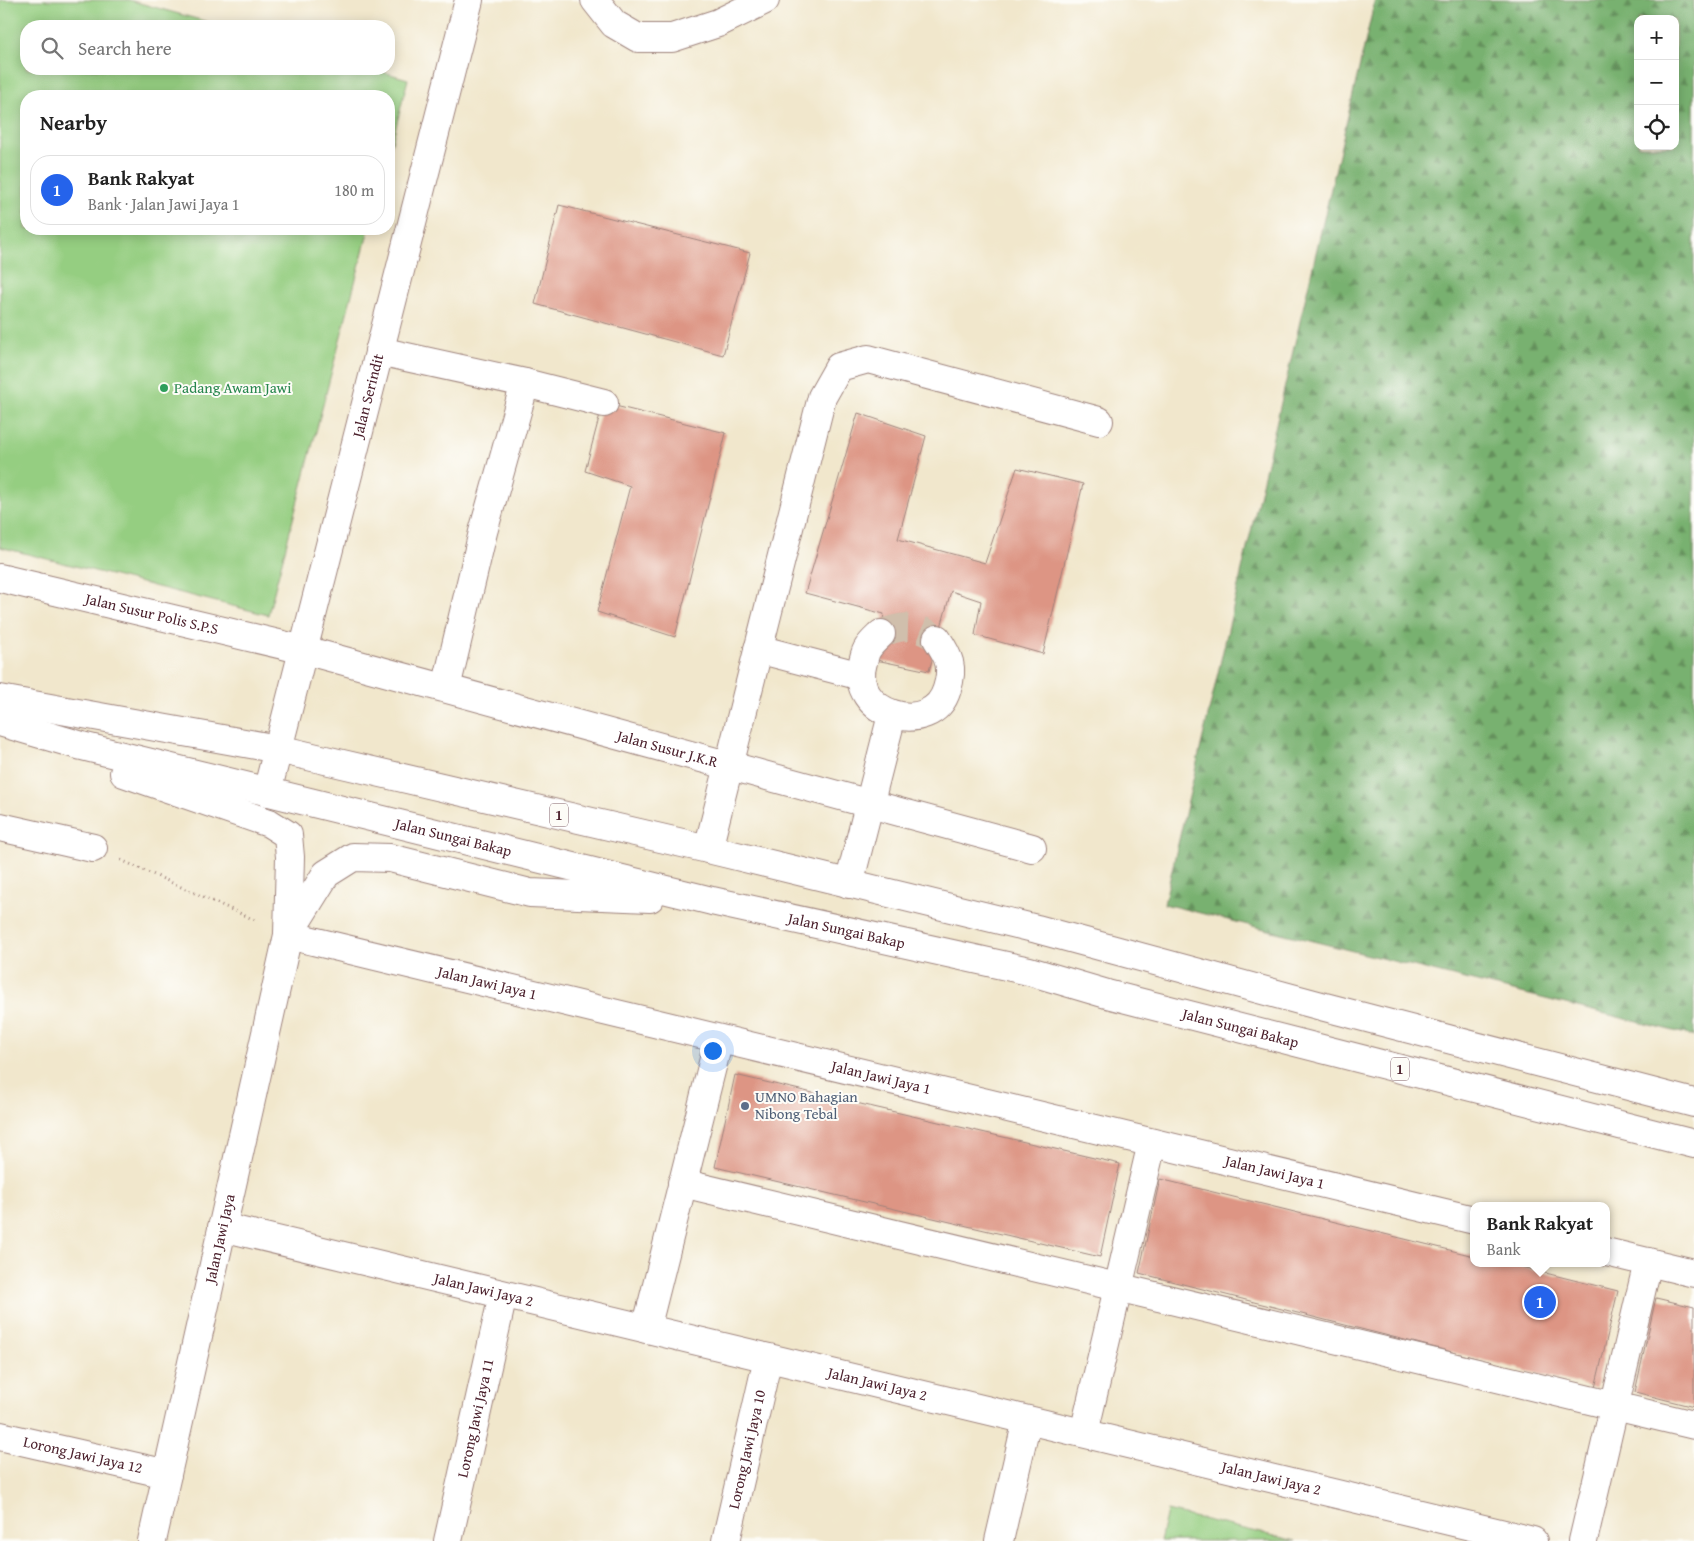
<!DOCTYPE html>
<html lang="en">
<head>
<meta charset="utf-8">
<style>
	body { margin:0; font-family:"Gentium Book Plus",serif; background:#f2f2f2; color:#222 }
	.controls { position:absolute; right:15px; top:15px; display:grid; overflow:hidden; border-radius:10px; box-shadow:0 2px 12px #0003 }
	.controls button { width:45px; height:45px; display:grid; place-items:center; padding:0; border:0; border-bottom:1px solid #e0e0e0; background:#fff; color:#222; font:25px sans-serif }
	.you { position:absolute; left:712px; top:1050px; width:18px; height:18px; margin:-12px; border:4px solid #fff; border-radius:50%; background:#1a73e8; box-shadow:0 0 0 8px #1a73e833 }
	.badge { display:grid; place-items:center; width:32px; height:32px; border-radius:50%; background:#2563eb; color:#fff; font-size:16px; font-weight:700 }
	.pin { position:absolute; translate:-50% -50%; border:2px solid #fff; box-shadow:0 1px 5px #0006 }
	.popup { position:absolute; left:1470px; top:1202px; width:140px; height:65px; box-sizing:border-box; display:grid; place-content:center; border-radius:10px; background:#fff; filter:drop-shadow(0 1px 4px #0005); font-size:16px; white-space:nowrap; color:#767676 }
	.popup b { font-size:19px; color:#222 }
	.popup::after { content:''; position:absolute; left:50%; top:100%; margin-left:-10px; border:10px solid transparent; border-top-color:#fff }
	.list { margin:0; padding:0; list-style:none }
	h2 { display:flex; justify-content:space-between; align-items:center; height:65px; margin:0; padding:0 20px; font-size:21px }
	h2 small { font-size:16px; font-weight:400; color:#767676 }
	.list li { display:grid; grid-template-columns:32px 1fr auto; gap:15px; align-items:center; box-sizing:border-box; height:70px; margin:0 10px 10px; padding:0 10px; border:1px solid #e0e0e0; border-radius:20px }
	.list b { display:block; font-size:19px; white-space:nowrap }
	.list p { margin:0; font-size:16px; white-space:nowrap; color:#767676 }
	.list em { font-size:16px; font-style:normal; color:#767676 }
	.icon { flex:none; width:28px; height:28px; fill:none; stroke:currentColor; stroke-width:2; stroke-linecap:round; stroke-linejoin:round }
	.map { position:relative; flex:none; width:1694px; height:1541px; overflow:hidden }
	.search { position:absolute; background:#fff; box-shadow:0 2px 12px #0003; left:20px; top:20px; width:375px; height:55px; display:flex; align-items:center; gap:12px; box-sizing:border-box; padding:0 18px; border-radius:20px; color:#767676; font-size:19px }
	.panel { position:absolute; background:#fff; box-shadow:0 2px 12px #0003; left:20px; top:90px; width:375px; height:145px; border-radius:20px }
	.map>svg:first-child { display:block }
	.grass { fill:#95ce81; stroke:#707656 }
	.forest { fill:url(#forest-firs); stroke:#61684d; fill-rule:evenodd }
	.building { fill:#dd9584 }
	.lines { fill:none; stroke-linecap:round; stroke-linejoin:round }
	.minor-tunnel { stroke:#d0bfac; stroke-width:28; stroke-dasharray:28 14; stroke-linecap:butt }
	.minor-casing { stroke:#9e837c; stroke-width:30 }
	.highway-casing { stroke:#9e837c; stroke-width:30 }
	.path { stroke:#9e837c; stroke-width:3; stroke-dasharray:1 4; stroke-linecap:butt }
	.minor { stroke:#fff; stroke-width:28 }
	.highway { stroke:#fff; stroke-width:28 }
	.leisure-dot { fill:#2e9e5b; stroke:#fdfcf7; stroke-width:2 }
	.service-dot { fill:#5c6f8a; stroke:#fdfcf7; stroke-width:2 }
	.labels { text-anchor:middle; stroke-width:4; stroke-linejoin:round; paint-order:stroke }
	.shield { fill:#fdfcf7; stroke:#806168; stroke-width:1 }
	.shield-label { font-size:14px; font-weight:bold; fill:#4a1f2b }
	.leisure-label { font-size:15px; fill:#27864d; stroke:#fdfcf7; text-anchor:start }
	.street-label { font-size:15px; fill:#4a1f2b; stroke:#fdfcf7 }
	.service-label { font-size:15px; fill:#4e5e75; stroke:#fdfcf7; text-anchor:start }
</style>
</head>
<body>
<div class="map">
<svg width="1694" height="1541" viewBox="0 0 1694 1541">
	<defs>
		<pattern id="forest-firs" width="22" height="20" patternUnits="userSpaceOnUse" patternTransform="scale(1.25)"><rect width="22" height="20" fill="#78b16f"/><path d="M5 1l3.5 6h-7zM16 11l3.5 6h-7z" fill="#648f5b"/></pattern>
	</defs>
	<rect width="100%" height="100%" fill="#fdfcf7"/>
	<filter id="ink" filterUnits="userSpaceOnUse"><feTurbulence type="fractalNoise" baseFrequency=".02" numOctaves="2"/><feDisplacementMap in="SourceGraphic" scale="10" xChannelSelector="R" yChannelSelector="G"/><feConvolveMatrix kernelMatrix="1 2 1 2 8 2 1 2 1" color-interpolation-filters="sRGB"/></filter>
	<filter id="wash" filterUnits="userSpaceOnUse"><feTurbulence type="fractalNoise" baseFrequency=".0096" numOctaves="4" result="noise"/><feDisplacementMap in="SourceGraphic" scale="20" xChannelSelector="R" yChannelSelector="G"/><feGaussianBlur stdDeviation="1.12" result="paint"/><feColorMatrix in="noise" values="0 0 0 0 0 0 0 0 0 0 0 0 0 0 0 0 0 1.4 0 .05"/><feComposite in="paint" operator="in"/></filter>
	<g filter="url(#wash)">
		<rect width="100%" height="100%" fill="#f1e7cc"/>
		<!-- grass -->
		<g class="grass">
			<path d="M0,0H129L222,26H26V69H372L408,79L389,154V96H26V229H369L268,615L0,547Z"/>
			<path d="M1167,1511L1296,1541H1160Z"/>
		</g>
		<!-- forest -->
		<path class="forest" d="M1375,0H1694V1036L1164,904ZM1638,19H1675V146H1638Z"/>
		<g id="blocks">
			<!-- building -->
			<g class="building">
				<path d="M559,205L750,253L723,355L535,304Z"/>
				<path d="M603,403L726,433L675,637L597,612L630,486L585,471Z"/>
				<path d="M858,413L926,436L898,539L985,563L1017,468L1083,484L1043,654L975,635L981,601L951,591L929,671L876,660L884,614L805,593Z"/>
				<path d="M735,1075L1120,1164L1100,1257L715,1167Z"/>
				<path d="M1160,1179L1474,1256V1263H1505L1618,1291L1595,1388L1139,1273Z"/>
				<path d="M1656,1298L1694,1307V1407L1635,1392Z"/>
			</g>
		</g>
	</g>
	<g filter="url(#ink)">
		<use href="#blocks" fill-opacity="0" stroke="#9e837c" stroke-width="1"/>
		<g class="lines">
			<!-- minor-tunnel -->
			<path class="minor-tunnel" d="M881,634C904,624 917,625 937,639"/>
			<!-- minor casing -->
			<g class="minor-casing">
				<g id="minor">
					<path d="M595,0L614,24L638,38H672L718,23L765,0"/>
					<path d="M379,351L525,383L604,403"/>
					<path id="s1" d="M0,578L304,650L1032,848"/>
					<path d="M881,634C877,638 871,643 868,648C865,652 864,658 863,662C847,714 932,740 947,689C954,667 949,657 937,639"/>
					<path d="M758,649L861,676"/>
					<path d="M446,688L483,532L525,383"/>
					<path id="s2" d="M267,792L469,0"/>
					<path d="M0,827L93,848"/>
					<path d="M708,849L822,397L839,367L868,359L1099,421"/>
					<path d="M849,884L892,715"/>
					<path d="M682,1183L1694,1425"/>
					<path id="s3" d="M222,1227L1533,1541"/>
					<path d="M1606,1252L1694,1273"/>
					<path d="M646,1329L719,1039"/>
					<path d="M1084,1433L1152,1143"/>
					<path id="s4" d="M0,1436L167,1474"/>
					<path id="s5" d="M152,1541L288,935L1474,1220"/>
					<path id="s6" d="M448,1541L503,1295"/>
					<path id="s7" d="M726,1541L768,1358"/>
					<path d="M999,1541L1027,1420"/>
					<path d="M1583,1541L1648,1262"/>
				</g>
			</g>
			<!-- highway casing -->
			<g class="highway-casing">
				<g id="highway">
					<path d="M0,699L278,749L708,849L1037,929L1325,1007L1694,1103"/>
					<path id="s8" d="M0,722L82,746L712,901L1029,971L1107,994L1694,1144"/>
					<path d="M124,773L269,823L288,835L290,857L288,934"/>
					<path d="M288,935L326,874L353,857L390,858L530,893L650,898"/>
				</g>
			</g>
			<!-- path -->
			<path class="path" d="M121,860L257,921"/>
			<!-- minor -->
			<use href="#minor" class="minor"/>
			<!-- highway -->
			<use href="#highway" class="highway"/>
		</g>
	</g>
	<!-- markers -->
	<circle class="leisure-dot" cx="164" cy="388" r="5"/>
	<circle class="service-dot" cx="745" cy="1106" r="5"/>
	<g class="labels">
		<!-- shield labels -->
		<g class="shield">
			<rect x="550" y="803.5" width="18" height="23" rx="4"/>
			<rect x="1391" y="1057.5" width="18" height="23" rx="4"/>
		</g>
		<g class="shield-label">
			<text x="559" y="820">1</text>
			<text x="1400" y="1074">1</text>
		</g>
		<!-- leisure labels -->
		<g class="leisure-label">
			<text x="174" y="393">Padang Awam Jawi</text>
		</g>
		<!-- street labels -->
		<g class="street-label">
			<text dy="5" stroke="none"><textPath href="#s2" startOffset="409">Jalan Serindit</textPath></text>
			<text dy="5" stroke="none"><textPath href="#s1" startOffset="156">Jalan Susur Polis S.P.S</textPath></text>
			<text dy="5" stroke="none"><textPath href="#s1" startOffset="689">Jalan Susur J.K.R</textPath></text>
			<text dy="5" stroke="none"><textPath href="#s8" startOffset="468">Jalan Sungai Bakap</textPath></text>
			<text dy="5" stroke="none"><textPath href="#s8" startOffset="872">Jalan Sungai Bakap</textPath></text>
			<text dy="5" stroke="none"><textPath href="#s5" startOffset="826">Jalan Jawi Jaya 1</textPath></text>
			<text dy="5" stroke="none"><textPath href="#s8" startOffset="1278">Jalan Sungai Bakap</textPath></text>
			<text dy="5" stroke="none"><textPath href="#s5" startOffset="1231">Jalan Jawi Jaya 1</textPath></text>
			<text dy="5" stroke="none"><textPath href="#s5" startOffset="1636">Jalan Jawi Jaya 1</textPath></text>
			<text dy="5" stroke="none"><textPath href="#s5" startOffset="310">Jalan Jawi Jaya</textPath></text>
			<text dy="5" stroke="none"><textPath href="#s3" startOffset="269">Jalan Jawi Jaya 2</textPath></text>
			<text dy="5" stroke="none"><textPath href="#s3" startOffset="674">Jalan Jawi Jaya 2</textPath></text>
			<text dy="5" stroke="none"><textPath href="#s6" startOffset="126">Lorong Jawi Jaya 11</textPath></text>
			<text dy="5" stroke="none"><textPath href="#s7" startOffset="94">Lorong Jawi Jaya 10</textPath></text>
			<text dy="5" stroke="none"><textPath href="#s4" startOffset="85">Lorong Jawi Jaya 12</textPath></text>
			<text dy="5" stroke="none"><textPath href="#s3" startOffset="1079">Jalan Jawi Jaya 2</textPath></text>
		</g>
		<!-- service labels -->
		<g class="service-label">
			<text x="755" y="1102">UMNO Bahagian<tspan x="755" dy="17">Nibong Tebal</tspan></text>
		</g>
	</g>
</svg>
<div class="controls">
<button>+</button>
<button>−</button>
<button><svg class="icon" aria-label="locate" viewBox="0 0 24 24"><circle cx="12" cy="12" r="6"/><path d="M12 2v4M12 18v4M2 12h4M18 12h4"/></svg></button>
</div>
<div class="you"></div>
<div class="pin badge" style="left:1540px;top:1302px">1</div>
<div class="popup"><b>Bank Rakyat</b>Bank</div>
<div class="search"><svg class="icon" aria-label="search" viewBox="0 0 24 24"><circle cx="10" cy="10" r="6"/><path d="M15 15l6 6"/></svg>Search here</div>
<section class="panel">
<h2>Nearby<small></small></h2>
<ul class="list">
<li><span class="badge">1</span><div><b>Bank Rakyat</b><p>Bank · Jalan Jawi Jaya 1</p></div><em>180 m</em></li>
</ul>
</section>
</div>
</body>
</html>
